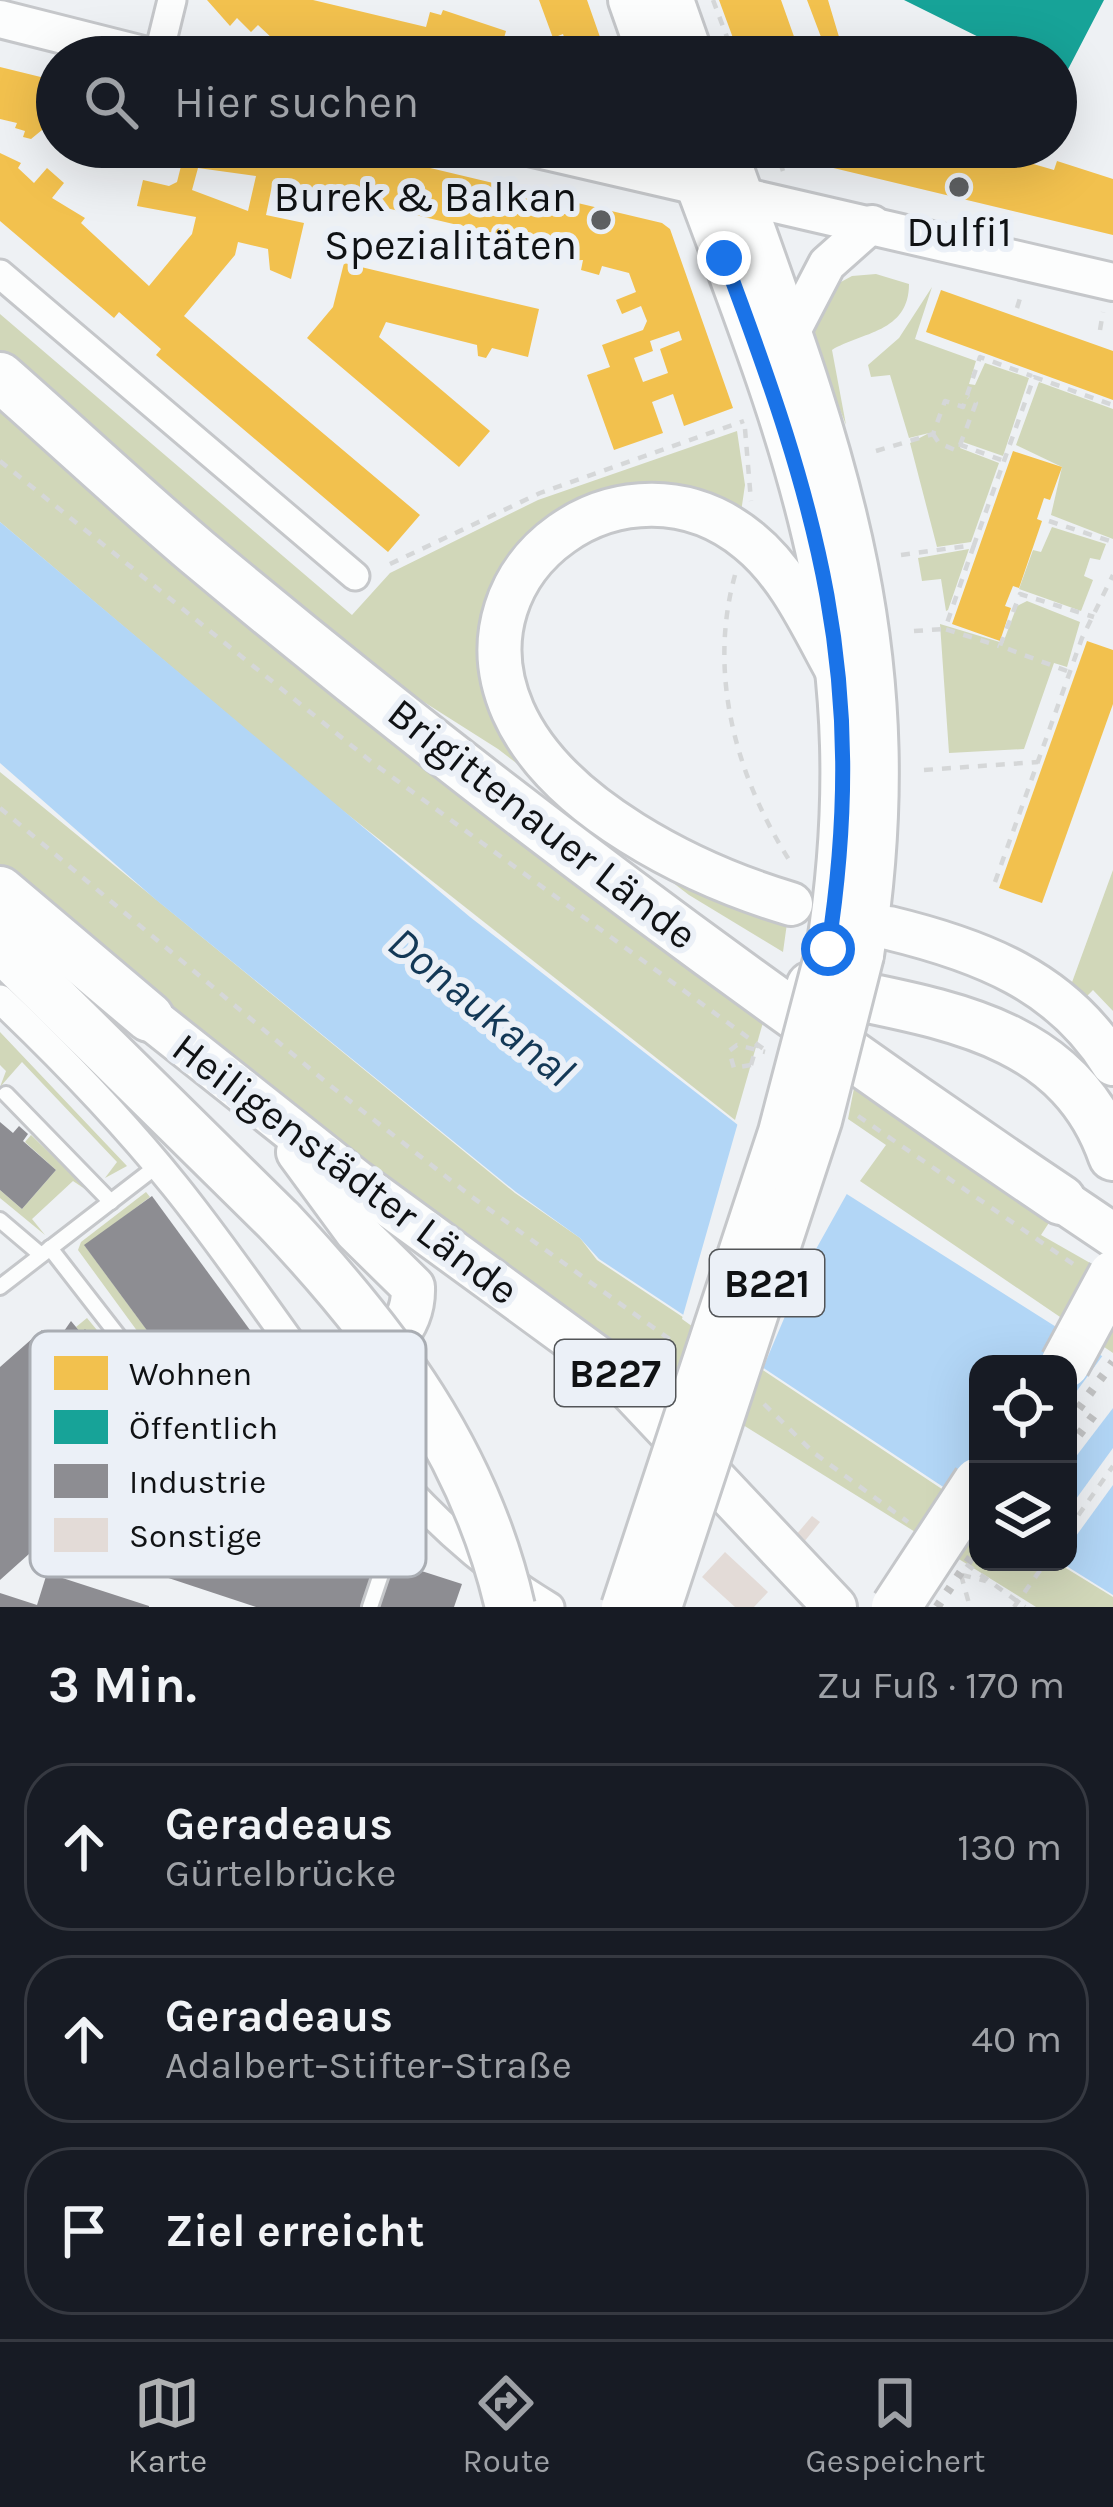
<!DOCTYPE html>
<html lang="de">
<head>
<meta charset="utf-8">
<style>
	body { margin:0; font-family:Karla,sans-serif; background:#242831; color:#f1f3f6 }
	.controls { position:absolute; right:36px; bottom:36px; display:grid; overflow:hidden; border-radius:24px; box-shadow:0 12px 48px #0002 }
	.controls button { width:108px; height:108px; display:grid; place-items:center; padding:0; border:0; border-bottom:3px solid #363941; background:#171b24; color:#f1f3f6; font:60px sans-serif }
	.stop { position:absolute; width:36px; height:36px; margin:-27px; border:9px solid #1a73e8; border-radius:50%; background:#fff }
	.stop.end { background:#1a73e8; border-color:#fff; box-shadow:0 3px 12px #0008 }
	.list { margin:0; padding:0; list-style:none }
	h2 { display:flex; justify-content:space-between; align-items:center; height:156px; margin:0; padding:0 48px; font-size:51px }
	h2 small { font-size:39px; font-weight:400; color:#9ea1a6 }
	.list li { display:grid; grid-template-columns:78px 1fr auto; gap:36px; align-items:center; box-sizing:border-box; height:168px; margin:0 24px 24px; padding:0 24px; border:3px solid #363941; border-radius:48px }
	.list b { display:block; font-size:45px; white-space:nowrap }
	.list p { margin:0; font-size:39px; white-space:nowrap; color:#9ea1a6 }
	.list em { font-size:39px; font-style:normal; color:#9ea1a6 }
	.icon { flex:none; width:66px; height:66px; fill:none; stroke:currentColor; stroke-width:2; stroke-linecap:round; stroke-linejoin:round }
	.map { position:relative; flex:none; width:1113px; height:1607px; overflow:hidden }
	.search { position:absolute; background:#171b24; box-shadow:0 12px 48px #0002; left:36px; right:36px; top:36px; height:132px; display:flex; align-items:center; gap:30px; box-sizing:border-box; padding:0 42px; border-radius:66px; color:#9ea1a6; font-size:45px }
	.sheet { height:732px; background:#171b24 }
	nav { display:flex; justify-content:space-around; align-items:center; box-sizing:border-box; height:168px; border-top:3px solid #363941; background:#171b24; font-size:33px; color:#9ea1a6 }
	nav a { display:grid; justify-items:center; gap:6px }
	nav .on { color:#afb1b3 }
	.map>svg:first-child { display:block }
	.green { fill:#d1d7b9 }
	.water { fill:#b2d6f6 }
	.pier { fill:#eef1f4 }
	.homes { fill:#f2c14e; fill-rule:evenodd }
	.public { fill:#17a398 }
	.industry { fill:#8d8d92 }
	.building { fill:#e3dbd7 }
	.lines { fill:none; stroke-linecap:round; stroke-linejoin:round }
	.lane-casing { stroke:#c5c7ca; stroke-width:20 }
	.street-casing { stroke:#c5c7ca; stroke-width:33 }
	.secondary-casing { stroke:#c5c7ca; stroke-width:42 }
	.primary-casing { stroke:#c5c7ca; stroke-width:48 }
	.highway-casing { stroke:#c5c7ca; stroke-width:54 }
	.path { stroke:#d5d7d8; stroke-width:4.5; stroke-dasharray:9 9; stroke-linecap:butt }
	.lane { stroke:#fcfdfd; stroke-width:14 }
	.street { stroke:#fcfdfd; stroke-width:27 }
	.secondary { stroke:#fcfdfd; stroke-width:36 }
	.primary { stroke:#fcfdfd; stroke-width:42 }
	.highway { stroke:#fcfdfd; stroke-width:48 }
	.rail { stroke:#c2c3c4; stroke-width:9; stroke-dasharray:6 12; stroke-linecap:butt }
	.primary-bridge-casing { stroke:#c5c7ca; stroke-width:48; stroke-linecap:butt }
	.highway-bridge-casing { stroke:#c5c7ca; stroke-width:54; stroke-linecap:butt }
	.path-bridge { stroke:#d5d7d8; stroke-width:4.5; stroke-dasharray:9 9; stroke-linecap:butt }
	.primary-bridge { stroke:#fcfdfd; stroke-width:42 }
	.highway-bridge { stroke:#fcfdfd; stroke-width:48 }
	.route { stroke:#1a73e8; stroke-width:15 }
	.poi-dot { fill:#5e6062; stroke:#ebf0f7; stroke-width:4.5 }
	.labels { text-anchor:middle; stroke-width:12; stroke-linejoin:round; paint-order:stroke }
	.shield { fill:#ebf0f7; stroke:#525558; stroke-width:3 }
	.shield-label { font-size:39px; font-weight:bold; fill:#101214 }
	.poi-label { font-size:42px; fill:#101214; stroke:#ebf0f7; text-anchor:end }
	.street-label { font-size:42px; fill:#101214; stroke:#ebf0f7 }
	.water-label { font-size:45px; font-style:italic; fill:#133856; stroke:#ebf0f7 }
	.key { fill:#ebf0f7; stroke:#a9adb3; stroke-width:3 }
	.key-label { font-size:33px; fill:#101214 }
</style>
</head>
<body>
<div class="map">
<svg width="1113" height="1607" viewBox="0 0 1113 1607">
	<rect width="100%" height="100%" fill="#eef1f4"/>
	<!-- green -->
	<g class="green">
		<path d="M876,274L909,284C909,333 861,332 832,350L846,425L810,333L826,290L852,276Z"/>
		<path d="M932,287L915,339L976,361L969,384L975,385L985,363L1029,378L1003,456L963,442L960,448L999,463L971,542L937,547L910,443L929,433L909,438L890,375L871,377L868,365L899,338Z"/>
		<path d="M0,314L352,615L390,573L538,500L737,431L745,485L740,519L707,502L523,552L519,747L788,916L783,952L689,895L498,749L364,664L0,355Z"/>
		<path d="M1039,382L1113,409V539L1051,515L1062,467L1016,445Z"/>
		<path d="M0,397L766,1012L735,1120L323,795L0,522Z"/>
		<path d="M1052,527L1106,544L1100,560L1090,558L1084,576L1093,580L1081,611L1019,589L1033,550L1041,552Z"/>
		<path d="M969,549L948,610L946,611L941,579L922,581L918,558Z"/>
		<path d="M1027,601L1080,622L1067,667L1054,663L1024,749L949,753L940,624L1003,643L1017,606Z"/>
		<path d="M0,772L515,1193L580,1238L597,1260L978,1513V1562H1056L1113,1597V1607H1036L577,1322L401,1196L0,872Z"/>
		<path d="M1113,870V1011L1093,990L1086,997L1071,985Z"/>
		<path d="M0,1032L127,1166L105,1178L117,1162L22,1062L0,1087L6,1071L0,1065Z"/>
		<path d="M856,1078L1054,1215L1041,1235L1113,1276V1353L860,1181L886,1145L848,1119Z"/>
		<path d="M31,1135L91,1193L73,1181L32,1219L45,1235L0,1198V1190L22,1209L56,1170L25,1142Z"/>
		<path d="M146,1192L150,1197L85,1246L199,1401L192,1406L78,1250L81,1242Z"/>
		<path d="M87,1318L153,1398L146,1405V1396L86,1330L81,1333L76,1327Z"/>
	</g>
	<!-- water -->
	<path class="water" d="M0,522L470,917L738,1125L1113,1363V1595L1060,1562H1068V1364H978V1510L599,1259L580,1238L516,1192L155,899L0,763Z"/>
	<!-- pier -->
	<g class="pier">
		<path d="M739,1119L849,1190L806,1267L760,1375L682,1319Z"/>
		<path d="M1106,1351L1113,1356V1408L1068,1467V1403Z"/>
		<path d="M1113,1448V1485L1068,1547V1510Z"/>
	</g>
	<!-- homes -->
	<g class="homes">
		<path d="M207,0H313L426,27L430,12L441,15L443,10L506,31L502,45L548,57H361L274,40L258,25L251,32L237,18L230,26Z"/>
		<path d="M539,0H587L607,57H571L563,34L553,38Z"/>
		<path d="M719,0H781L797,45L791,47L794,57H740Z"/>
		<path d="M807,0H828L845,57H820L814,40L821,37Z"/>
		<path d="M862,48L894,55V57H860Z"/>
		<path d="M0,67L57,81V133L42,130L31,139L23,137L25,131L15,128L17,123L0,119Z"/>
		<path d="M107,147H342L662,223L670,229L733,408L684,426L673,394L652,402L663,433L614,450L587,375L610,367L602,345L643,330L647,321L641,306L622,314L616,300L636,292L629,273L602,266L599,275L581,270L583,260L558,261L554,248L273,181L266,215L304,223L291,279L270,270L268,249L238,242L235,255L184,316L420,515L388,552L156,355L161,349L119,312L114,318L0,221V153L21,163L18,168L34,183L47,168L64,183L52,198L85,218L81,223L149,286L192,234L196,217L137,206L143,180L169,186L177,182L182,162ZM198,168L256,176L248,211L192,190ZM679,331L682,340L660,349L668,373L643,382L634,358L653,351L650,341Z"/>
		<path d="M772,147H975L1054,170L1057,161L1113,179V235L775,154Z"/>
		<path d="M344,263L539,309L528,357L492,348L486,358L478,356L477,345L386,322L379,337L490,431L459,467L307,338L333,307Z"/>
		<path d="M941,290L1113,351V400L926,332Z"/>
		<path d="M1013,451L1062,467L1050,500L1044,498L1037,519L1042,521L1019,588L1013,586L1005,606L1011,608L1000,641L952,624Z"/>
		<path d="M1087,641L1113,650V704L1042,903L999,888Z"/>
	</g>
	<!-- public -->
	<path class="public" d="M904,0H1104L1063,79L1056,76V57H1019Z"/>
	<!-- industry -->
	<g class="industry">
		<path d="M0,1122L13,1133L19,1126L28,1134L23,1141L56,1170L22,1209L0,1190Z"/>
		<path d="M152,1196L261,1345L199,1401L84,1245Z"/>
		<path d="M71,1321L81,1333L85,1329L147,1397L142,1401L161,1423L178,1408L184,1415L0,1580V1367L42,1330L55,1344Z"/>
		<path d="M132,1478L462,1584L454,1607H256L108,1558Z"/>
		<path d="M47,1573L149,1606V1607H0V1593L37,1605Z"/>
	</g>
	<!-- building -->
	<g class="building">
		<path d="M812,1516L820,1522L804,1542L796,1535Z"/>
		<path d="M725,1552L768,1592L754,1607H735L702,1577Z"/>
	</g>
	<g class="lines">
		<!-- lane casing -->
		<g class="lane-casing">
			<g id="lane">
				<path d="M6,1094L111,1202"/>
				<path d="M0,1220L40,1254"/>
				<path d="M50,1248L161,1391"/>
				<path d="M0,1287L157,1166"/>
				<path d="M213,1477L231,1424L239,1421L301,1442"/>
				<path d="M279,1502L321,1397"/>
				<path d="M370,1607L408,1494"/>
			</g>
		</g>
		<!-- street casing -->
		<g class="street-casing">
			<g id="street">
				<path d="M158,57L172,0"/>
				<path d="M0,274L355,576"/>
				<path d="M0,999C62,1058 121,1119 175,1186C294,1334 381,1506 550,1607"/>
			</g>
		</g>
		<!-- secondary casing -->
		<g class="secondary-casing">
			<g id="secondary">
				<path d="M0,19L151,57"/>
				<path d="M529,147L1113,282"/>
				<path d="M791,333L827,264L872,224"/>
			</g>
		</g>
		<!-- primary casing -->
		<g class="primary-casing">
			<g id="primary">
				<path d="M630,0L650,57"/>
				<path d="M672,0L692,57"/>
				<path d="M683,147C790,435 878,633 828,949"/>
				<path d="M724,147C828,438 912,638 862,955"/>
				<path d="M791,904C694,875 556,808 513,711C449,565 628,441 749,541C791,575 814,630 840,676"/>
				<path d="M889,928C980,950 1062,981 1113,1064"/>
				<path d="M149,1017L357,1182L606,1364L835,1607"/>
				<path d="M298,1152L356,1231L413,1287C415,1342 362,1364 324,1392"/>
				<path d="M1061,1200L1113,1235"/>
			</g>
		</g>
		<!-- highway casing -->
		<g class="highway-casing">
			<g id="highway">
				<path d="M0,377C66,435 130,495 197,552C472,782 763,999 1061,1200"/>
				<path d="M0,891L149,1017"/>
				<path d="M0,946L280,1222"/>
				<path d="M811,986C930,1013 1067,1023 1113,1156"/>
			</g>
		</g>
		<!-- path -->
		<g class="path">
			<path d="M713,0L730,45L725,49"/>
			<path d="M766,157L780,162L783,171"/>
			<path d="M1017,308L1022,292"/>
			<path d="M1100,330L1103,312"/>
			<path d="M745,429L751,501"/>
			<path d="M933,434L939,443L955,450L958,444L1004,461"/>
			<path d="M960,445L976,403L968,397"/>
			<path d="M876,451L933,434L945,401L963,407L980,357L1032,376"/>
			<path d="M0,461L373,763L765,1050"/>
			<path d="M1049,521L1113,542"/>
			<path d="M974,545L945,629L999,646"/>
			<path d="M901,555L974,545L1034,377L1113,405"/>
			<path d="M390,564L540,493L744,421"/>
			<path d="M735,575C707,676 737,780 793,866"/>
			<path d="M914,631L944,629"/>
			<path d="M1067,671L1000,646L1020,594L1094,617"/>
			<path d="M924,770L1038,762"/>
			<path d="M0,808L327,1083L472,1197L672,1341"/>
			<path d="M995,882L1082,638L1113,575"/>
			<path d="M751,1065L757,1045"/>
			<path d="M858,1116L1076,1266"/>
			<path d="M764,1404L814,1453L908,1522"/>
			<path d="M1068,1530L1113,1466"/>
			<path d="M966,1564L1025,1607"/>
			<path d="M961,1575L970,1607"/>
			<path d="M962,1575L986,1581"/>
		</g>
		<!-- lane -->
		<use href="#lane" class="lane"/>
		<!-- street -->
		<use href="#street" class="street"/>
		<!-- secondary -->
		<use href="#secondary" class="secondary"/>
		<!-- primary -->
		<use href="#primary" class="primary"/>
		<!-- highway -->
		<use href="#highway" class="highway"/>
		<!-- rail -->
		<g class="rail">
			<path d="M1068,1423L1113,1362"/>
			<path d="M1068,1449L1097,1411"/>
			<path d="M937,1607L978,1547"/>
		</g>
		<!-- primary-bridge casing -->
		<g class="primary-bridge-casing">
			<g id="primary-bridge">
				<path d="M623,1607L780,1132L828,949"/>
				<path d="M660,1607L820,1121L862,955"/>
			</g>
		</g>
		<!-- highway-bridge casing -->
		<g class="highway-bridge-casing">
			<g id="highway-bridge">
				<path d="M280,1222C386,1335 475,1453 510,1607"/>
				<path d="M1065,1364L1113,1275"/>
				<path d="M896,1607L978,1482"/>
			</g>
		</g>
		<!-- path-bridge -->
		<g class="path-bridge">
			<path d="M751,1065L734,1068L729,1051L737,1045L765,1052"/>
			<path d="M1014,1607L1046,1562"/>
		</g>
		<!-- primary-bridge -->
		<use href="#primary-bridge" class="primary-bridge"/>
		<!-- highway-bridge -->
		<use href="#highway-bridge" class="highway-bridge"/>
	</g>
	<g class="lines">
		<!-- route -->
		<path class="route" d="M724,258C818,508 870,678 828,949"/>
	</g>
	<!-- markers -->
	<g class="poi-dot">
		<circle cx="959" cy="187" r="12"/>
		<circle cx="601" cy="220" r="12"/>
	</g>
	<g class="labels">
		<!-- shield labels -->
		<g class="shield">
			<rect x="710" y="1250" width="114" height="66" rx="9"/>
			<rect x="555" y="1340" width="120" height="66" rx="9"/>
		</g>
		<g class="shield-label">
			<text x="767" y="1297">B221</text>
			<text x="615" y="1387">B227</text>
		</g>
		<!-- poi labels -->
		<g class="poi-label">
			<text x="577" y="211">Burek &amp; Balkan<tspan x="577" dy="48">Spezialitäten</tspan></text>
			<text x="959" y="246" text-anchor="middle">Dulfi1</text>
		</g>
		<!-- street labels -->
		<g class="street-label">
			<text transform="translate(543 823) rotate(38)" y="15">Brigittenauer Lände</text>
			<text transform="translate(346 1168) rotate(37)" y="15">Heiligenstädter Lände</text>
		</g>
		<!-- water labels -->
		<g class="water-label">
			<text transform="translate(482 1006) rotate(39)" y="16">Donaukanal</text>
		</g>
	</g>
	<!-- legend -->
	<rect x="30" y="1331" width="396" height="246" rx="18" class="key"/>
	<rect x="54" y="1356" width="54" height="34" fill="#f2c14e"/>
	<rect x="54" y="1410" width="54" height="34" fill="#17a398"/>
	<rect x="54" y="1464" width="54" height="34" fill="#8d8d92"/>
	<rect x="54" y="1518" width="54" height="34" fill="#e3dbd7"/>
	<g class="key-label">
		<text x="129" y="1385">Wohnen</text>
		<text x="129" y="1439">Öffentlich</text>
		<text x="129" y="1493">Industrie</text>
		<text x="129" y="1547">Sonstige</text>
	</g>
</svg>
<div class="controls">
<button><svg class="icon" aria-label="locate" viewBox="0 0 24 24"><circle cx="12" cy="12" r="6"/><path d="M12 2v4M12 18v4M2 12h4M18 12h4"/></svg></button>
<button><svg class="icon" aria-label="layers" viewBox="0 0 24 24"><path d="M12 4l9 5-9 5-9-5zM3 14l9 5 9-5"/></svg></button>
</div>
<div class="stop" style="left:828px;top:949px"></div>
<div class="stop end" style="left:724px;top:258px"></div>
<div class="search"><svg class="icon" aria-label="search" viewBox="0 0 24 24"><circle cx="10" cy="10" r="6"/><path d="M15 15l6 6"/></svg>Hier suchen</div>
</div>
<section class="sheet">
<h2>3 Min.<small>Zu Fuß · 170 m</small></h2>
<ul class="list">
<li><svg class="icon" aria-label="ahead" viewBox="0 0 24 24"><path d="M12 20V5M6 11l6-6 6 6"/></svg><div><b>Geradeaus</b><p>Gürtelbrücke</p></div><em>130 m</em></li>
<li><svg class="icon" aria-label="ahead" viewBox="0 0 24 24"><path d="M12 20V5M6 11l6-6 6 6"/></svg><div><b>Geradeaus</b><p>Adalbert-Stifter-Straße</p></div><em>40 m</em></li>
<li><svg class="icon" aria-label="arrive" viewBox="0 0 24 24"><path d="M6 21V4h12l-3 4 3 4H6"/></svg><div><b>Ziel erreicht</b></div></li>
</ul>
</section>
<nav>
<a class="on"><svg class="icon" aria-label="map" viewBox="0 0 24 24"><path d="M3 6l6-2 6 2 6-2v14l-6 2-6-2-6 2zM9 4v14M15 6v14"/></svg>Karte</a>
<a><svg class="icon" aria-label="directions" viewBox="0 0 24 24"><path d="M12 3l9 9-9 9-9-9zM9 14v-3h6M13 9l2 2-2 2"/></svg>Route</a>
<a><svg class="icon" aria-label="saved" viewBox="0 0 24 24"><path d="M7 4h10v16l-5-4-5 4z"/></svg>Gespeichert</a>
</nav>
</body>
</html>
